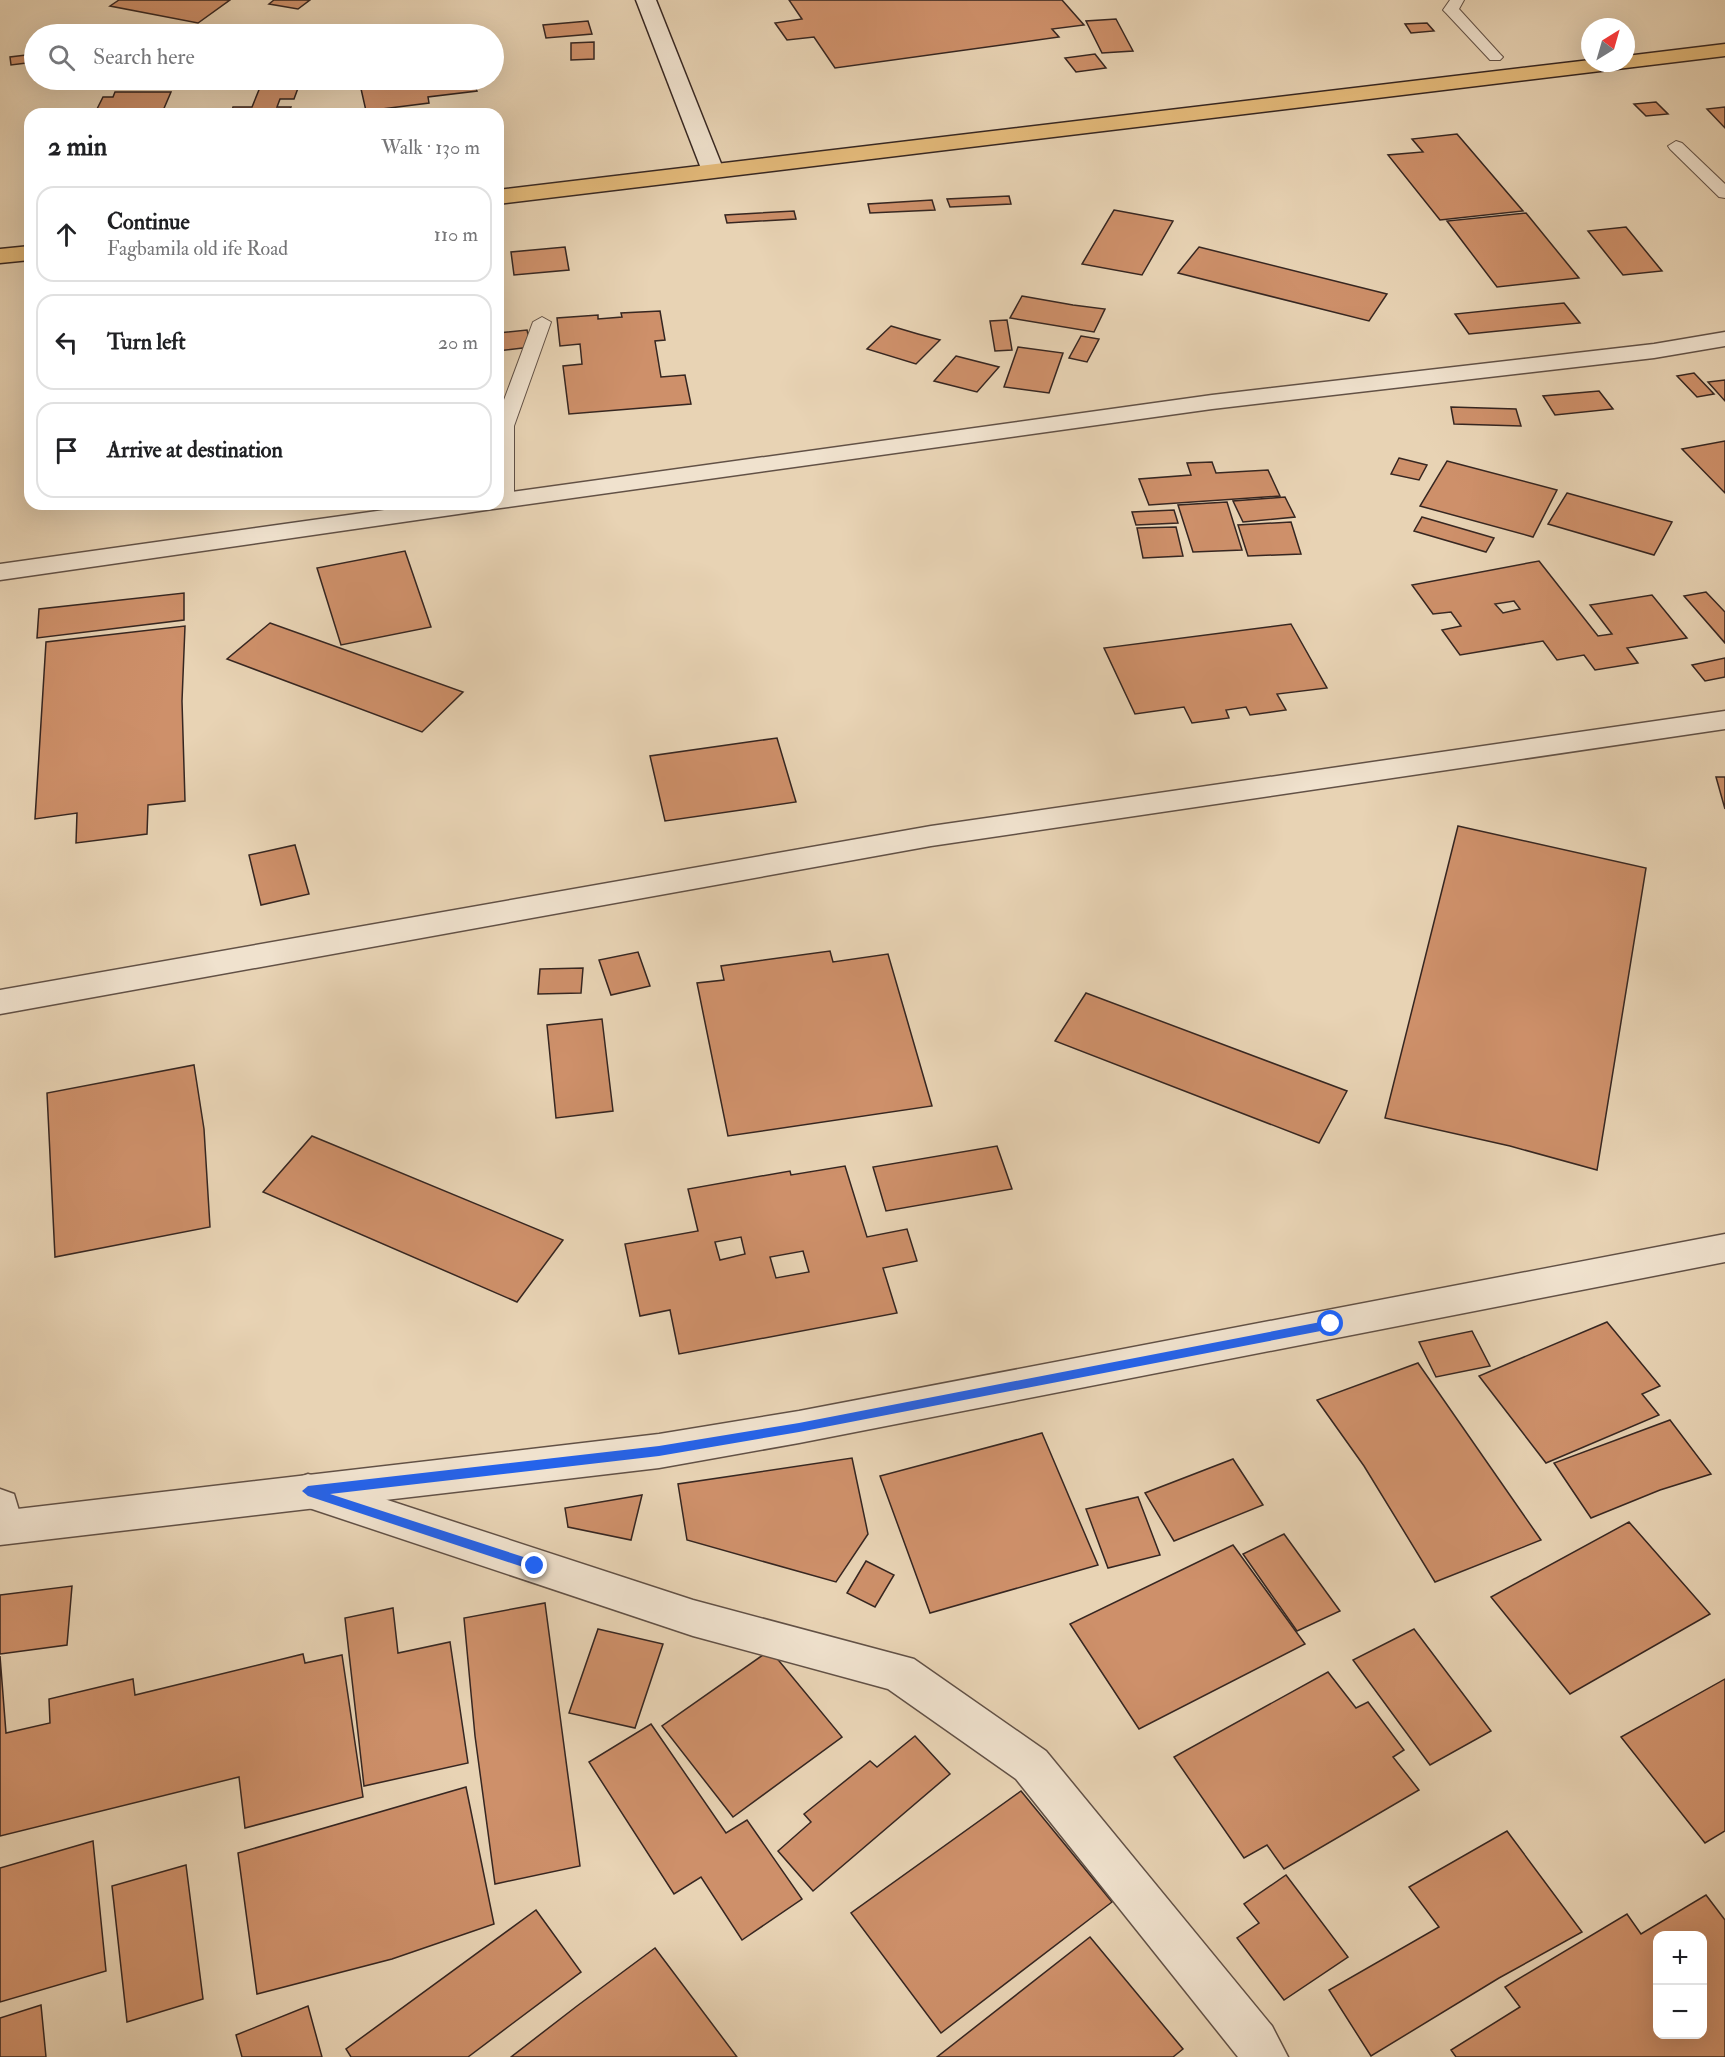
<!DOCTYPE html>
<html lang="en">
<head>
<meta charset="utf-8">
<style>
	body { margin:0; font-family:"IM FELL Double Pica",serif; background:#f2f2f2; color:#202124 }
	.controls { position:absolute; right:18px; bottom:18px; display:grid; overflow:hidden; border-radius:12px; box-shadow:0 6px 24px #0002 }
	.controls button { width:54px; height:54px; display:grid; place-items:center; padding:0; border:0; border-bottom:2px solid #e0e0e0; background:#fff; color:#202124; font:30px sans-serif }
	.compass { position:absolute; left:1581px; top:18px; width:54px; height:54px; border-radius:50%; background:#fff; box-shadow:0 6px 24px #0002; rotate:37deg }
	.stop { position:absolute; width:18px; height:18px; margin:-14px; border:4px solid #2563eb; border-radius:50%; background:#fff }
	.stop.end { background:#2563eb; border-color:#fff; box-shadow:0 2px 6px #0008 }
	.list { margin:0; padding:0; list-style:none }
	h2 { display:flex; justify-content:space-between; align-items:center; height:78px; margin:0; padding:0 24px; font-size:26px }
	h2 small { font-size:20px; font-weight:400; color:#757577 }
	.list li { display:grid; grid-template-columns:39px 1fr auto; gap:18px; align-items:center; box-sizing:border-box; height:96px; margin:0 12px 12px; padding:0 12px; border:2px solid #e0e0e0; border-radius:18px }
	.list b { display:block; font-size:22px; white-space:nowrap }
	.list p { margin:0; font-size:20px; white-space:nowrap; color:#757577 }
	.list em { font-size:20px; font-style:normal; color:#757577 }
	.icon { flex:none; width:33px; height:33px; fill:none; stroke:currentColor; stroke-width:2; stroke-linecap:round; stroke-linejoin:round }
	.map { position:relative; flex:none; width:1725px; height:2057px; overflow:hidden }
	.search { position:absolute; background:#fff; box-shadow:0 6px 24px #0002; left:24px; top:24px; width:480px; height:66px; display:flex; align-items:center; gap:15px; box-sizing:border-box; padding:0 21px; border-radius:33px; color:#757577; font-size:22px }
	.panel { position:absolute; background:#fff; box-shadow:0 6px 24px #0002; left:24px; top:108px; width:480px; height:402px; border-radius:18px }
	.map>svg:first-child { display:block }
	.building { fill:#ce906a; stroke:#362621; stroke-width:1.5; fill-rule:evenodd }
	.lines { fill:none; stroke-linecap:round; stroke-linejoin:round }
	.service-casing { stroke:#625146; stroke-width:2 }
	.minor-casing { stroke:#625146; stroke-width:3 }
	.tertiary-casing { stroke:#625146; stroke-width:3 }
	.secondary-casing { stroke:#362621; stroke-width:3 }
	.trunk-casing { stroke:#362621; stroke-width:3 }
	.service { fill:#f0e2ce; fill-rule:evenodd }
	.minor { fill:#f0e2ce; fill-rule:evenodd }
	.tertiary { fill:#f0e2ce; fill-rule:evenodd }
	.secondary { fill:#f0e2ce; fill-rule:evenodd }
	.trunk { fill:#e4ba7a; fill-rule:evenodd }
	.route { fill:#2563eb }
</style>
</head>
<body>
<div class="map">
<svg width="1725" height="2057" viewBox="0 0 1725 2057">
	<rect width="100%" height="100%" fill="#e8d3b4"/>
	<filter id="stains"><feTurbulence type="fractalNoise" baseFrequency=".00333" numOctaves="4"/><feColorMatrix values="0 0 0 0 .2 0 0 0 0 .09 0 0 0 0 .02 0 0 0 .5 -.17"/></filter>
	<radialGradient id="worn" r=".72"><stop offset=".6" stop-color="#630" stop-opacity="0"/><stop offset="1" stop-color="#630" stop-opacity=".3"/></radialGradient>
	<!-- building -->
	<g class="building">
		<path d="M119,0H230L198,23L110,6Z"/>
		<path d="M274,0H310L298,9L269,4Z"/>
		<path d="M789,0H1062L1084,25L1052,29L1059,37L835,68L814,37L787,40L775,23L802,19Z"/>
		<path d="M1116,19L1133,51L1102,53L1086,21Z"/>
		<path d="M588,21L592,34L546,38L543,25Z"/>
		<path d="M1427,23L1434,31L1411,33L1405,24Z"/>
		<path d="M594,42V59L571,60V43Z"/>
		<path d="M34,54V62L11,65L10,57Z"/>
		<path d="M1095,54L1106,68L1076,72L1065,58Z"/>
		<path d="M144,80H167L163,86H141Z"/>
		<path d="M263,80H301L294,99H280L277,107H291L288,114H231L233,107H252Z"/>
		<path d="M359,80H473L477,91L428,97L429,103L366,111Z"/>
		<path d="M115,92H171L162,113H95L103,97H113Z"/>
		<path d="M1656,102L1668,114L1646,116L1634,104Z"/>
		<path d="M1725,107V128L1707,109Z"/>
		<path d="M1457,134L1523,211L1440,220L1388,155L1423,152L1412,139Z"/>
		<path d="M1009,196L1011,204L950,207L947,199Z"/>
		<path d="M932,200L935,210L870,213L868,204Z"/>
		<path d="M1114,210L1173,221L1142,275L1082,264Z"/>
		<path d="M794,211L796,219L727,223L725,215Z"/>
		<path d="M1526,213L1579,278L1497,287L1447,221Z"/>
		<path d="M1626,227L1662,271L1623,275L1588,231Z"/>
		<path d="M565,247L569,270L514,275L511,252Z"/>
		<path d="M1199,247L1387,294L1369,321L1178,273Z"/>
		<path d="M1022,296L1073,305L1105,309L1094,332L1010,318Z"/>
		<path d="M1564,303L1580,323L1469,334L1455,314Z"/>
		<path d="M660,311L665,340L655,341L661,377L685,375L691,404L569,414L563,366L582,364L580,344L560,346L557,318L598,315V319L622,317L621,313Z"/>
		<path d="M1007,320L1012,350L995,351L990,321Z"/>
		<path d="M891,326L918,334L940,340L916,364L867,349Z"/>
		<path d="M527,330L531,347L498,351V333Z"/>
		<path d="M1081,336L1099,339L1087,362L1069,358Z"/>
		<path d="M1018,347L1063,353L1049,393L1004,387Z"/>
		<path d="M956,356L999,367L977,392L934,381Z"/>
		<path d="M1694,373L1714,394L1697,397L1677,376Z"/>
		<path d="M1725,380V401L1708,382Z"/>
		<path d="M1599,391L1613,409L1555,415L1543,396Z"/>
		<path d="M1451,407L1516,409L1521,426L1454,424Z"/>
		<path d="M1725,441V493L1682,449Z"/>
		<path d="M1399,458L1427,465L1419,480L1391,474Z"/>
		<path d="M1447,461L1557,490L1533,537L1420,506Z"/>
		<path d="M1212,462L1216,473L1268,470L1280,496L1149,505L1139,479L1191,475L1187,463Z"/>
		<path d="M1567,493L1672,522L1654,555L1548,524Z"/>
		<path d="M1285,497L1295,517L1243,522L1233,501Z"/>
		<path d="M1227,502L1242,550L1193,552L1178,505Z"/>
		<path d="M1174,510L1178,523L1136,525L1132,512Z"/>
		<path d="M1422,517L1494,538L1486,552L1414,531Z"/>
		<path d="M1291,522L1301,554L1248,556L1238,525Z"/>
		<path d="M1176,527L1183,556L1143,558L1137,528Z"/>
		<path d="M405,551L431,627L341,645L317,568Z"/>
		<path d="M1539,561L1598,636L1612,634L1590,605L1652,595L1687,638L1627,648L1638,663L1595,670L1584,655L1557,660L1543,641L1460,655L1442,630L1461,626L1451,612L1433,614L1412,585ZM1514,601L1520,609L1503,613L1495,604Z"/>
		<path d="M1706,592L1725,612V643L1684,596Z"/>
		<path d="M184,593V620L37,638L39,609Z"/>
		<path d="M270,623L463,692L422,732L227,659Z"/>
		<path d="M1291,624L1327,688L1277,694L1286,710L1250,715L1246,707L1226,710L1229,718L1192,723L1184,707L1135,714L1104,648Z"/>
		<path d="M185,626L182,701L185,801L148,805L147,834L76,843L77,813L35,819L46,642Z"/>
		<path d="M1725,658V677L1705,681L1692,665Z"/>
		<path d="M777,738L796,802L665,821L650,756Z"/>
		<path d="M1716,777H1725V809Z"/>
		<path d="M1458,826L1646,868L1597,1170L1510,1146L1385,1118Z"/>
		<path d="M295,845L309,894L261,905L249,855Z"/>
		<path d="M830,951L833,962L888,954L932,1106L728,1136L697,983L724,980L721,966Z"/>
		<path d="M638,952L650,986L611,995L599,960Z"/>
		<path d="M583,968L581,993L538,994L540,969Z"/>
		<path d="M1086,993L1347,1091L1319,1143L1055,1041Z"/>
		<path d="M602,1019L613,1111L556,1118L547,1025Z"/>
		<path d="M194,1065L204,1129L210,1227L55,1257L47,1093Z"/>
		<path d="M312,1136L563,1240L517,1302L263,1192Z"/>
		<path d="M997,1146L1012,1189L886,1211L873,1167Z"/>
		<path d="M845,1166L867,1237L907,1229L917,1261L883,1268L897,1313L679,1354L670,1310L640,1316L625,1244L698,1231L688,1189L790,1171L791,1175ZM741,1237L745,1254L720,1260L715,1242ZM803,1251L809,1272L776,1278L770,1257Z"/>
		<path d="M1607,1322L1660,1386L1642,1394L1659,1415L1546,1463L1479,1376Z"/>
		<path d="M1472,1331L1490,1366L1436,1377L1419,1342Z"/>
		<path d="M1418,1363L1541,1540L1435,1582L1364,1466L1317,1400Z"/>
		<path d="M1670,1420L1711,1474L1660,1490L1591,1518L1554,1463Z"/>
		<path d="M1042,1433L1098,1565L930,1613L880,1476Z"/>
		<path d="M852,1458L868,1534L836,1582L687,1540L678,1484Z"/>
		<path d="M1233,1459L1263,1505L1174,1541L1145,1493Z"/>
		<path d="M642,1495L631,1540L568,1527L565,1508Z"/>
		<path d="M1138,1497L1160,1555L1108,1568L1086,1509Z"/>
		<path d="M1629,1522L1710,1614L1570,1694L1491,1597Z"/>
		<path d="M1284,1534L1340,1611L1297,1631L1243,1554Z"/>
		<path d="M1233,1545L1305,1644L1139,1729L1070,1624Z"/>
		<path d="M866,1561L894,1575L875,1607L847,1593Z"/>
		<path d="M72,1586L67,1645L0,1654V1595Z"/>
		<path d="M545,1603L580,1866L495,1884L475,1736L464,1618Z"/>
		<path d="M393,1608L398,1653L450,1642L468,1763L364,1786L345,1618Z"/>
		<path d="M598,1629L663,1644L635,1728L569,1713Z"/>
		<path d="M1414,1629L1491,1731L1430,1765L1353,1660Z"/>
		<path d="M770,1650L842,1737L733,1817L662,1726Z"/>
		<path d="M303,1654L305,1663L342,1655L363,1797L245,1828L239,1777L0,1836V1656L6,1733L50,1723L49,1699L133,1679L135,1695Z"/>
		<path d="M1328,1672L1356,1708L1368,1702L1404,1750L1393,1757L1419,1790L1284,1869L1267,1845L1244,1858L1174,1757Z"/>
		<path d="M1725,1679V1831L1705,1843L1621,1737Z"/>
		<path d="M651,1724L726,1833L747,1820L802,1899L742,1940L701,1877L674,1894L589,1762Z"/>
		<path d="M915,1736L950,1774L813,1891L778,1851L811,1822L804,1814L870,1761L877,1767Z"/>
		<path d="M466,1787L494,1924L392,1959L257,1994L238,1853Z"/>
		<path d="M1021,1791L1112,1902L941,2033L851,1913Z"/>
		<path d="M1507,1831L1582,1932L1499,1978L1371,2056L1329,1990L1439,1927L1409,1887Z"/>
		<path d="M93,1841L106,1971L0,2002V1868Z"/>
		<path d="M186,1865L203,1999L127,2022L112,1886Z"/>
		<path d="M1286,1875L1348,1957L1284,2000L1237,1938L1259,1923L1244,1904Z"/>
		<path d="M1706,1895L1725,1920V2057H1456L1451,2050L1520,2007L1505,1987L1627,1914L1641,1934ZM1658,1936H1702V2034H1658Z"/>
		<path d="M536,1910L581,1972L468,2057H351L346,2049Z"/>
		<path d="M1090,1937L1183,2049L1173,2057H937Z"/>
		<path d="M655,1948L737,2057H511L577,2006Z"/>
		<path d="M41,2005L46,2057H0V2018Z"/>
		<path d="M308,2006L322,2057H242L236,2035Z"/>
	</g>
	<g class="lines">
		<!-- service casing -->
		<g class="service-casing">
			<g id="service">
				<path d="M1450,0H1464L1459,9L1500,54L1503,57L1500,60H1490L1446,13L1443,10Z"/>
				<path d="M1676,141L1682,143L1725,184V198L1719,197L1670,149L1668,146Z"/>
				<path d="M542,317L551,322L514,426V501L511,505L504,507L496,504L498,416L533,322Z"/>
			</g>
		</g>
		<!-- minor casing -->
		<g class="minor-casing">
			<g id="minor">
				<path d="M1725,332V346L1654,358L1212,409L493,509L0,580V564L427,504H498V494L1212,395L1654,344Z"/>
				<path d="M1725,711V729L931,846L0,1014V990L931,826Z"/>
				<path d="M308,1474L693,1600L914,1659L1046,1751L1272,2026L1288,2057H1238L1016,1779L888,1689L693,1636L294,1503L288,1491L294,1479Z"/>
				<path d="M0,1489L14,1494L24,1527L18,1539L4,1544L0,1543Z"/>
			</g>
		</g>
		<!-- tertiary casing -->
		<g class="tertiary-casing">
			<path id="tertiary" d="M1725,1234V1262L799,1443L659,1468L0,1545V1511L659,1434L799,1411Z"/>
		</g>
		<!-- secondary casing -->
		<g class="secondary-casing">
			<path id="secondary" d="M636,0H656L724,171L721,176H705L702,171Z"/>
		</g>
		<!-- trunk casing -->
		<g class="trunk-casing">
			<g id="trunk">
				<path d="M1725,44V56L498,204V190L1590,60V63H1626V56Z"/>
				<path d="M30,246V260L0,263V249Z"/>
			</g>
		</g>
		<!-- service -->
		<use href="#service" class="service"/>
		<!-- minor -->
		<use href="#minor" class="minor"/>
		<!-- tertiary -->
		<use href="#tertiary" class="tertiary"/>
		<!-- secondary -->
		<use href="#secondary" class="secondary"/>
		<!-- trunk -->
		<use href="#trunk" class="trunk"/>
	</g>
	<!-- route -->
	<path class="route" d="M1331,1320L1337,1324L1331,1329L799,1432L659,1456L330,1494L539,1562L541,1566L535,1571L308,1496L302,1491L308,1486L659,1446L799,1423Z"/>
	<rect width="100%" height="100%" filter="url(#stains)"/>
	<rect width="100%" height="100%" fill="url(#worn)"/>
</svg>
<div class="controls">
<button>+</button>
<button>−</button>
</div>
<svg class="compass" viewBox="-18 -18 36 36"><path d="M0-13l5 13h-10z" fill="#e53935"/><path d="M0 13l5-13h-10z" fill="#757577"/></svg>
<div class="stop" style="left:1331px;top:1324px"></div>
<div class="stop end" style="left:535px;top:1566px"></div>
<div class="search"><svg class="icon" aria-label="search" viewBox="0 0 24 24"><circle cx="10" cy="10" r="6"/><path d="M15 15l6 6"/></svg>Search here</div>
<section class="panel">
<h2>2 min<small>Walk · 130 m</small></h2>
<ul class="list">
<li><svg class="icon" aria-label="ahead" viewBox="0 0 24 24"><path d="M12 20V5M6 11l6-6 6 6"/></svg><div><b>Continue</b><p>Fagbamila old ife Road</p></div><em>110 m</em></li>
<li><svg class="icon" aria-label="left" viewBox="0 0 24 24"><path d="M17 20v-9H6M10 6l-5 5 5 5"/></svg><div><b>Turn left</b></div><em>20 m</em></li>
<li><svg class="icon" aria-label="arrive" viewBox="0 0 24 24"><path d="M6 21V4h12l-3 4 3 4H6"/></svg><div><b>Arrive at destination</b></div></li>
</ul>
</section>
</div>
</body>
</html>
